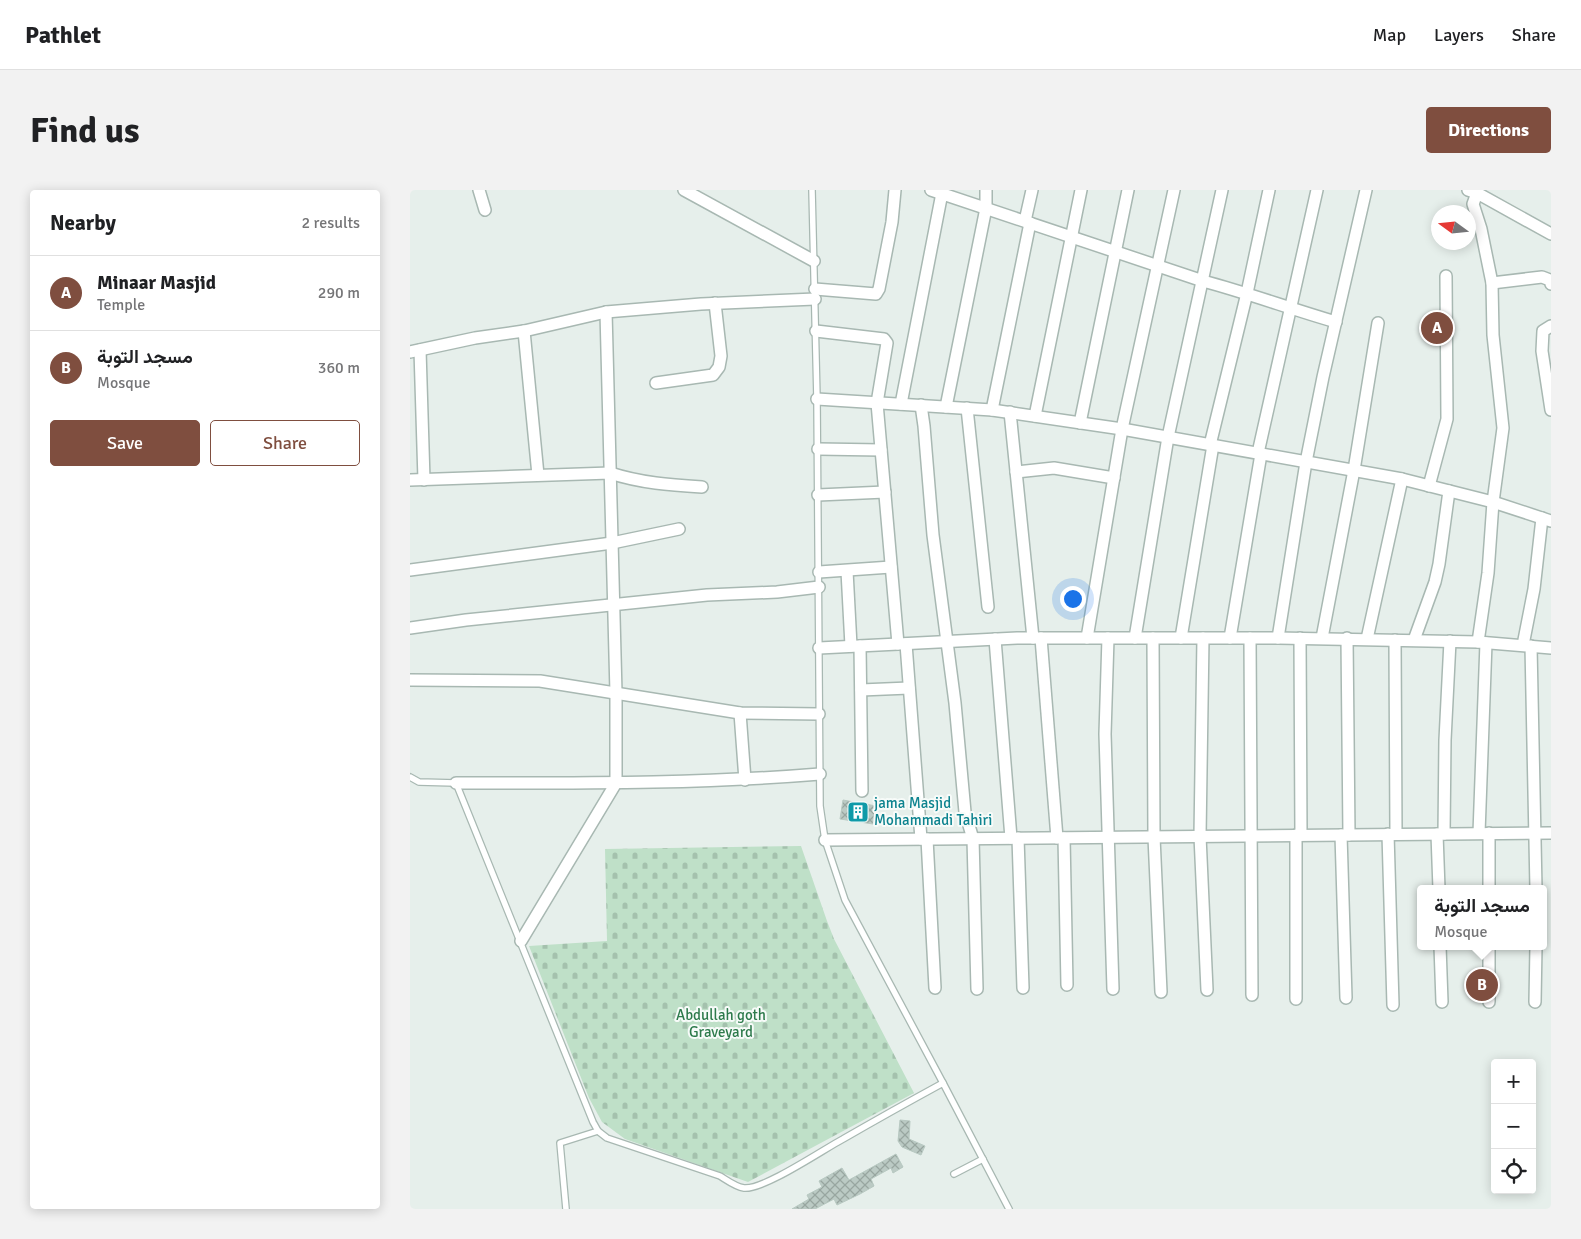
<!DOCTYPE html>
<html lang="en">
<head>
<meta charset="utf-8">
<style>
	body { margin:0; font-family:Signika,Vazirmatn,sans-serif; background:#f2f2f2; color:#202124 }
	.controls { position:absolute; right:15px; bottom:15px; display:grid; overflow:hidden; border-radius:5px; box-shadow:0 2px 12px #0003 }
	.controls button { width:45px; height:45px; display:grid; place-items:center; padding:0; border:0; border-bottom:1px solid #e0e0e0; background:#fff; color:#202124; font:25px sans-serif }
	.compass { position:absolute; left:1021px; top:15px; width:45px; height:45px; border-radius:50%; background:#fff; box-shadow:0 2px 12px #0003; rotate:285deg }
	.you { position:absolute; left:662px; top:408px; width:18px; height:18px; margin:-12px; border:4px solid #fff; border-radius:50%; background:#1a73e8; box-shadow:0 0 0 8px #1a73e833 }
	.badge { display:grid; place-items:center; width:32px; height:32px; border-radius:50%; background:#7f4e3f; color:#fff; font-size:16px; font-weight:700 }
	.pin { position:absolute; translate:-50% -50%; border:2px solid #fff; box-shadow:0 1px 5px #0006 }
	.popup { position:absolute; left:1007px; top:695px; width:130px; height:65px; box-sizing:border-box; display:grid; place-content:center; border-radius:5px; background:#fff; filter:drop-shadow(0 1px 4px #0005); font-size:16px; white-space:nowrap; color:#757577 }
	.popup b { font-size:19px; color:#202124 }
	.popup::after { content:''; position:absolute; left:50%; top:100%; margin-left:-10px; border:10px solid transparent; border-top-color:#fff }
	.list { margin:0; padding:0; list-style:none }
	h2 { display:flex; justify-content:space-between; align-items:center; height:65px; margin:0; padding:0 20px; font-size:21px }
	h2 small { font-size:16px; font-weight:400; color:#757577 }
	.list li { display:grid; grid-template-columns:32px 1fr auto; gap:15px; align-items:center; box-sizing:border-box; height:75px; padding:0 20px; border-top:1px solid #e0e0e0 }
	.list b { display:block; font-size:19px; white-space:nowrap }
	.list p { margin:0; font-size:16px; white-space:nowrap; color:#757577 }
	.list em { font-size:16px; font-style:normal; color:#757577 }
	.actions { display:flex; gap:10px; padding:15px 20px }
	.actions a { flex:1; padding:11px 0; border:1px solid #7f4e3f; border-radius:5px; text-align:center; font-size:18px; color:#7f4e3f }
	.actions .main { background:#7f4e3f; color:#fff }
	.icon { flex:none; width:28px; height:28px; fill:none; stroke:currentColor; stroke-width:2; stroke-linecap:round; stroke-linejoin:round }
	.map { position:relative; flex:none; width:1141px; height:1019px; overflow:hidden; border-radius:5px }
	header { display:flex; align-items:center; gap:30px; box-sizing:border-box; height:70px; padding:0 25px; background:#fff; border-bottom:1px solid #e0e0e0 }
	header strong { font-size:24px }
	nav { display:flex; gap:28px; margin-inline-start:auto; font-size:18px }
	.intro { display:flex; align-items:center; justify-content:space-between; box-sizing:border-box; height:120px; padding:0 30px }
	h1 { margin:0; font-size:35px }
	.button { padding:12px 22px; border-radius:5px; background:#7f4e3f; color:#fff; font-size:18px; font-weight:700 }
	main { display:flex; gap:30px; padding:0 30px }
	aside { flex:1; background:#fff; border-radius:5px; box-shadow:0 2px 12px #0003 }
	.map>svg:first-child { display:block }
	.cemetery { fill:url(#cemetery-stones) }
	.building { fill:url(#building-cross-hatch); stroke:#b8c9c2 }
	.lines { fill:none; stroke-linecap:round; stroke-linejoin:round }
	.service-casing { stroke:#a8b8b2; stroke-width:8 }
	.minor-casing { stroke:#a8b8b2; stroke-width:14 }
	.service { stroke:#fff; stroke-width:5.5 }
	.minor { stroke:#fff; stroke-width:11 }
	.labels { text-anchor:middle; stroke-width:4; stroke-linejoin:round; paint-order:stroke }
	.culture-label { font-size:15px; fill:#0d838f; stroke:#f7fbf9; text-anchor:start }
	.park-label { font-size:15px; fill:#2d7a4b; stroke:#f7fbf9 }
</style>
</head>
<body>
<header>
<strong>Pathlet</strong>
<nav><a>Map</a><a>Layers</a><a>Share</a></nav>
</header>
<div class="intro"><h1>Find us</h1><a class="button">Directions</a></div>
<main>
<aside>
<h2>Nearby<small>2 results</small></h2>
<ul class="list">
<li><span class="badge">A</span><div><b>Minaar Masjid</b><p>Temple</p></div><em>290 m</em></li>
<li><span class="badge">B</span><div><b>مسجد التوبة</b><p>Mosque</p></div><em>360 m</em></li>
</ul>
<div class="actions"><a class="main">Save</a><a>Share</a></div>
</aside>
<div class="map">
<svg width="1141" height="1019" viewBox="0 0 1141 1019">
	<defs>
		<pattern id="cemetery-stones" width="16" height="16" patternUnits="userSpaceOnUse" patternTransform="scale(1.25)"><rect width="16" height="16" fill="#bfe0c8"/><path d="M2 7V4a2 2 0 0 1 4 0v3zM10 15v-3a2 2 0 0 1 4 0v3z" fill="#a4c1ad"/></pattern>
		<pattern id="building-cross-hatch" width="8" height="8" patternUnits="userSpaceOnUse" patternTransform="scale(1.25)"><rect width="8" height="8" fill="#bbcac4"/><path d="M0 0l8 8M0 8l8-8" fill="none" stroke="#98a6a0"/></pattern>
	</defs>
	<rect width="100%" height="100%" fill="#e6efeb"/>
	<!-- cemetery -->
	<path class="cemetery" d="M391,656L417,731L424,749L504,903L338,992L215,949L192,932L179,908L119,756L197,751L195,659Z"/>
	<!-- building -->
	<g class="building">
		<path d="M433,610L466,616L463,634L430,629Z"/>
		<path d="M490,930L500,931L499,949L515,956L511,965L492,957L488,951Z"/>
		<path d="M486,964L493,977L483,983L481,978L461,989L464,996L450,1004L427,1015L424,1009L405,1019H382L399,1009L397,1005L412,997L409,991L432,978L439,990Z"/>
	</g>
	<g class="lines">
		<!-- service casing -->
		<g class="service-casing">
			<g id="service">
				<path d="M402,0L407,209L410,616L415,650L435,710L533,893L599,1019"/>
				<path d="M0,587L9,592L46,593L183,932L188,941L197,948L310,986C318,991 326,997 334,998C354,1000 414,959 433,949C466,930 500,911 533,893"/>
				<path d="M544,984L573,969"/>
				<path d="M156,1019L150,953L188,941"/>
			</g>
		</g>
		<!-- minor casing -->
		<g class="minor-casing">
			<g id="minor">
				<path d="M69,0L75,20"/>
				<path d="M274,0L404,71"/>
				<path d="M521,0L793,91C838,103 881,119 926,132"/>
				<path d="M1058,0L1067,3L1141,44"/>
				<path d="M1067,3L1063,14L1071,39L1082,93L1083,145L1093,238L1083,312L1078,383L1068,452"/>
				<path d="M615,31L622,0"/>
				<path d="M1082,93L1132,87L1140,90L1141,94"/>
				<path d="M405,99L466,104L469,99L482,32L485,0"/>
				<path d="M1141,136L1133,141L1132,161L1141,220"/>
				<path d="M114,141L128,285"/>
				<path d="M406,141L474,149L477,153L467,213L488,454"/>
				<path d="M10,160L14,290"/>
				<path d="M0,162L65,148L114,141L196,122L291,114L405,109"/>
				<path d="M246,193L303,185L309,177L311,166L305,113"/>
				<path d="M407,209L582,220L712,239L992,289L1083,312L1141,331"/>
				<path d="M491,214L532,3"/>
				<path d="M511,215L514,236L523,345L545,513L555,622L563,649L567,799"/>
				<path d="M536,217L576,18V0"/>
				<path d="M557,218L578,417"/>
				<path d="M582,220L620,33"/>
				<path d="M600,222L623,448"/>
				<path d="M625,226L671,0"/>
				<path d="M670,233L718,0"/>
				<path d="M800,255L837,103L859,0"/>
				<path d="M408,259L471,260"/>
				<path d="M848,263L907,0"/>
				<path d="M606,282L644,278L704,288"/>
				<path d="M0,290L200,283C231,293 260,295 292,297"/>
				<path d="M1019,296L1037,229L1036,86"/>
				<path d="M408,305L475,302"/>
				<path d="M0,380L202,353L269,339"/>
				<path d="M437,381L441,456"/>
				<path d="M409,382L481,377"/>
				<path d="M0,438L56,430L297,405L367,402L409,397"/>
				<path d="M631,448L647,648"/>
				<path d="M677,448L712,239L764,0"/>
				<path d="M698,448L695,544L703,799"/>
				<path d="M725,448L758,247L812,0"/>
				<path d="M743,448L744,647L751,802"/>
				<path d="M771,448L803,255"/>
				<path d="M793,448L790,646L797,800"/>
				<path d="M820,448L851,264"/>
				<path d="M840,448L842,805"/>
				<path d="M868,448L896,272L913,187L956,0"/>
				<path d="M890,448L891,645"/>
				<path d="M912,448L944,280L968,133"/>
				<path d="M937,448L939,645"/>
				<path d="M585,449L601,648"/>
				<path d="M957,449L992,289"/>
				<path d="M985,450L986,644"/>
				<path d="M1004,450L1025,392L1029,374L1039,301"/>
				<path d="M496,454L511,649"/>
				<path d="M1113,455L1124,399L1132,328"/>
				<path d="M450,456L452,601"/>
				<path d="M1121,456L1126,699"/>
				<path d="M409,458L607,448H868L1068,452L1141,458"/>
				<path d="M0,490L130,491L330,523L409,524"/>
				<path d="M451,500L499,498"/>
				<path d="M330,523L335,590"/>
				<path d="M46,593C168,593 289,594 410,584"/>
				<path d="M1069,643L1076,453"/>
				<path d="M978,644L983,815"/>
				<path d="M1027,644L1029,699"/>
				<path d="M1034,644L1035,550L1040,451"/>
				<path d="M886,645V809"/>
				<path d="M931,645L936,808"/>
				<path d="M608,648L613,798"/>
				<path d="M654,648L657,795"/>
				<path d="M517,649L525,798"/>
				<path d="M415,650L1141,643"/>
				<path d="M1079,699V643"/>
				<path d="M111,751L206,593V503L196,122"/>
				<path d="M1030,756L1032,812"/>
				<path d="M1079,812V756"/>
				<path d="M1125,812L1126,756"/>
			</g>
		</g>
		<!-- service -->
		<use href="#service" class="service"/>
		<!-- minor -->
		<use href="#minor" class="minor"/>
	</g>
	<!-- icons -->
	<defs>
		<g id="building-square" transform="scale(1.125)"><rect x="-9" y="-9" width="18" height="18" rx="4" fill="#0f9aa8" stroke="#f7fbf9"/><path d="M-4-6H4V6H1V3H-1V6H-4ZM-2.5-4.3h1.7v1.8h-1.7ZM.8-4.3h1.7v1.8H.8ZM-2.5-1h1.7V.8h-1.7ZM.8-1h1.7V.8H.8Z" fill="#fff"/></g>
	</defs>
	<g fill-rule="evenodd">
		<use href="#building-square" x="448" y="622"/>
	</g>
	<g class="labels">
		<!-- culture labels -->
		<g class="culture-label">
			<text x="464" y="618">jama Masjid<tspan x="464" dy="17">Mohammadi Tahiri</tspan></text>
		</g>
		<!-- park labels -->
		<g class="park-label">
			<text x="311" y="830">Abdullah goth<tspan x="311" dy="17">Graveyard</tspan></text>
		</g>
	</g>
</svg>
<div class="controls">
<button>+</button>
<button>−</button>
<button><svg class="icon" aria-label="locate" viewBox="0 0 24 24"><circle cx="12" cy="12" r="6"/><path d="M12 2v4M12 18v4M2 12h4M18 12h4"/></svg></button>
</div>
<svg class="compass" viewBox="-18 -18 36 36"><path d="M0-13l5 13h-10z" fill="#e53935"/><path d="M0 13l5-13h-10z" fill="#757577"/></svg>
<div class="you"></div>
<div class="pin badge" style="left:1027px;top:138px">A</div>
<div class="pin badge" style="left:1072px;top:795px">B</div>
<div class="popup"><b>مسجد التوبة</b>Mosque</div>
</div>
</main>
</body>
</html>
